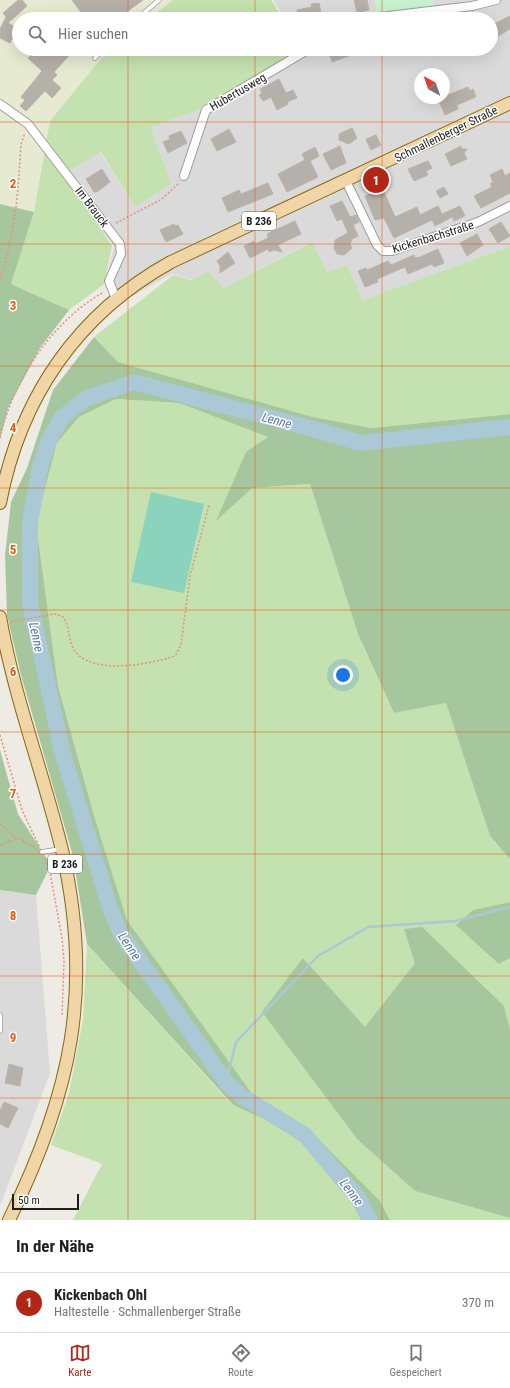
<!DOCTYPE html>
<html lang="de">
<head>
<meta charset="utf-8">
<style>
	body { margin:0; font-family:"Roboto Condensed",sans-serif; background:#f6f6f6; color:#222 }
	.compass { position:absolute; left:414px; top:68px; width:36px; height:36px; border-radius:50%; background:#fff; box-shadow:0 4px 16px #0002; rotate:320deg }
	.scale { position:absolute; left:12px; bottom:10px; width:67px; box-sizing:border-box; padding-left:4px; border:2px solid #1d1d1d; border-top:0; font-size:11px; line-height:14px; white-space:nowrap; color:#1d1d1d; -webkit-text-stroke:3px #fff; paint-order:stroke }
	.you { position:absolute; left:343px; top:675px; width:14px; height:14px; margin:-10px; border:3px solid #fff; border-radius:50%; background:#1a73e8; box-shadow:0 0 0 6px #1a73e833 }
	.badge { display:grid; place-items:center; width:26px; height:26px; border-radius:50%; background:#b22618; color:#fff; font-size:13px; font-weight:700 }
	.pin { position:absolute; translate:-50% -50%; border:2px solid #fff; box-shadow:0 1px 4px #0006 }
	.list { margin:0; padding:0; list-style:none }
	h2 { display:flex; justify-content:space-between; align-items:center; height:52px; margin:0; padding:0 16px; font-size:17px }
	h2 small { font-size:13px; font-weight:400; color:#767676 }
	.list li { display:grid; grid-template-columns:26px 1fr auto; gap:12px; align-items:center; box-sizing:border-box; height:60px; padding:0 16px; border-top:1px solid #e0e0e0 }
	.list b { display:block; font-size:15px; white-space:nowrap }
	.list p { margin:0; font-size:13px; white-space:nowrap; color:#767676 }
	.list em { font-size:13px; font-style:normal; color:#767676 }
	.icon { flex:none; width:22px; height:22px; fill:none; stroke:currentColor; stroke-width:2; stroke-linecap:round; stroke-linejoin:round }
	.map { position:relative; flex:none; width:510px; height:1220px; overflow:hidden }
	.search { position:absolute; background:#fff; box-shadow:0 4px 16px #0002; left:12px; right:12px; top:12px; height:44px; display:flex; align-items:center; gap:10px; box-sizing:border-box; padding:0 14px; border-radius:22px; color:#767676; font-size:15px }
	.sheet { height:112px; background:#fff }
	nav { display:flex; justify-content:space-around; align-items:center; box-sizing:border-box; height:56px; border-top:1px solid #e0e0e0; background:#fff; font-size:11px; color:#767676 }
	nav a { display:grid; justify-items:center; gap:2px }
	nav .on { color:#b22618 }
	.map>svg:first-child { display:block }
	.residential { fill:#dbdada; fill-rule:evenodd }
	.farmland { fill:#e6ead1 }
	.grass { fill:#c4e1b0 }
	.forest { fill:#a6c79e }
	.park { fill:#c6f2cd }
	.pitch { fill:#8bd3bd }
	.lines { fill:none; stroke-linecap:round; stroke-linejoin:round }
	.stream { stroke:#aac8d5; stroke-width:2.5 }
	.river { stroke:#aac8d5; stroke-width:16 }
	.building { fill:#b6b0aa; stroke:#bdb3a8 }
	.service-casing { stroke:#9e9e9e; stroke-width:5.5 }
	.minor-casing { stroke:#9e9e9e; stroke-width:10 }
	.primary-casing { stroke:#846812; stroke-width:14 }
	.path { stroke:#e88f7a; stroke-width:1.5; stroke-dasharray:2 2; stroke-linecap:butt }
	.service { stroke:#fff; stroke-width:4 }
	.minor { stroke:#fff; stroke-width:8 }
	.primary { stroke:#f0d6a6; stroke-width:12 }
	.grid { fill:none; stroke:#e8590c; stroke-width:1; stroke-opacity:0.55 }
	.labels { text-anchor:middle; stroke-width:3; stroke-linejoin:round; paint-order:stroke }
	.shield { fill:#fff; stroke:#616161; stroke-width:1 }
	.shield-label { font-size:11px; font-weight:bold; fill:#1d1d1d }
	.street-label { font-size:12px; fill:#1d1d1d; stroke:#fff }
	.water-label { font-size:13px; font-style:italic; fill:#5675a0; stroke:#fff }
	.grid-label { font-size:13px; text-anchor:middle; font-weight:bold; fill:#e8590c; stroke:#fff; stroke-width:3; stroke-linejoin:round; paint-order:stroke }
</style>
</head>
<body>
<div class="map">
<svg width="510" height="1220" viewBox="0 0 510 1220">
	<rect width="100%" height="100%" fill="#edebe4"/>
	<!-- residential -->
	<g class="residential">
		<path d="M273,0H510V246L363,300L347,265L327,272L311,242L223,288L172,274L125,300L105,284L114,246L101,229L69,171L100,152L135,207L171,184L151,127L191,113L303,49H491V19H285ZM420,74H444V98H420Z"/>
		<path d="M0,890L36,895L50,1073L0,1206Z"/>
	</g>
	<!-- farmland -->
	<path class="farmland" d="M0,0H173L148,19H19V49H109L50,121L34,212L0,204Z"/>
	<!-- grass -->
	<g class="grass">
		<path d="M173,0H271L283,19H148Z"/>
		<path d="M109,49H301L191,113L151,127L171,184L135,207L101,152L69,171L100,228L112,246L104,284L69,310L11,284L34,212L50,121Z"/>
		<path d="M312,242L327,272L347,265L363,300L510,246V414L372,428L313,417L118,362L94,337L173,275L191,280L208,272L223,288Z"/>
		<path d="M116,399L179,403L268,437L252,488L310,484L358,634L394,713L446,703L490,836L510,859V902L473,910L499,964L510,958V1029L504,1006L415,963L365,1028L303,958L358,1140L415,1191L510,1218V1220H390L380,1201L357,1210L361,1220H73L102,1164L51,1145L69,1093L83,1020L87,944L232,1105L312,1132L253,1095L127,920L95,819L58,686L36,523L57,443L79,417Z"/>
	</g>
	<!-- forest -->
	<g class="forest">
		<path d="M0,204L34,212L11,284L69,310L40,348L8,408L0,439Z"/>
		<path d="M94,337L118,362L313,417L372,428L510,414V859L490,836L446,703L394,713L358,634L310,484L252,488L216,521L246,452L268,437L179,403L116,399L79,417L57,443L36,523L58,686L95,819L127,920L253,1095L312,1132L307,1138L233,1105L87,944L73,856L21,675L7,615L5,555L11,502L27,468L53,390Z"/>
		<path d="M0,750L18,814L51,865L36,895L0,890Z"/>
		<path d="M510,902V958L499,964L456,925L473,910Z"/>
		<path d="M422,927L504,1006L510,1029V1218L415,1191L358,1140L262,1012L303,958L365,1027L415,963L404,929Z"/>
		<path d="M316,1137L380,1201L390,1220H361L357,1210L308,1144Z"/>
	</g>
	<!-- park -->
	<path class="park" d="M375,0H433L434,8L376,14Z"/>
	<!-- pitch -->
	<path class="pitch" d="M151,492L204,504L184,593L131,582Z"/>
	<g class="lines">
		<!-- stream -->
		<path class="stream" d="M226,1082L236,1042L318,956L368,927L455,921L510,907"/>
		<!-- river -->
		<path class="river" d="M370,1220L359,1199L305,1135L243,1097L226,1082L121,934L110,908L62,751L30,603V522L40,467L49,440L62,417L87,398L134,382L313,429L361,443L510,427"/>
	</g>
	<!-- building -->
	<g class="building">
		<path d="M18,0H22L27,6L8,23L17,28L15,32L18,33L14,40L12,39L10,43L0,38V29L6,17L3,13Z"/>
		<path d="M72,0H143L117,19H86Z"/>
		<path d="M354,0H367L369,10L357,13Z"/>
		<path d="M319,3L322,17L313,19H300L298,17L297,10L312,7L311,4Z"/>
		<path d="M510,16V29L493,39L491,31L494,30L492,25Z"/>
		<path d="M36,49H75L54,72L57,75L52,80L61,88L52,98L45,91L26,111L20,106L25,100L21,97L42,71L28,58Z"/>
		<path d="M328,49H347L349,56L332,62Z"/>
		<path d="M279,79L286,93L293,90L297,98L287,102L288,104L277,110L271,97L263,101L259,95L262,93L260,89Z"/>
		<path d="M468,87L470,91L473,89L476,97L457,105L458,109L445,115L438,99Z"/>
		<path d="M352,128L357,138L349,144L339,140V134Z"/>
		<path d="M229,129L236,142L217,151L211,139Z"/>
		<path d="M181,131L187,143L168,153L163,142L170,139L169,136Z"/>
		<path d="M376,135L381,145L371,150L366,139Z"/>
		<path d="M340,146L346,163L331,170L323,154Z"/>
		<path d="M461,146L462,149H467L464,153L467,159L451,166L445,154Z"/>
		<path d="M315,147L319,156L310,161L318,177L287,192L278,174L305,160L302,154Z"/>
		<path d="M428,161L432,168L426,171L428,175L414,181L408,169Z"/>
		<path d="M102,169L110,182L97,192H94L86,179Z"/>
		<path d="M502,169L505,176L510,173V193L481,208L474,196L492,187L490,184L493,182L490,175Z"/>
		<path d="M385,178L388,185L382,187L395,217L417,207L420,215L438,206L442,214L460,206L465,216L454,221L452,217L435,226L432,220L394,238L384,218L375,220L365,196L374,192L370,184Z"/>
		<path d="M268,183L273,194L228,212L222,198L239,190L241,194Z"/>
		<path d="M444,187L448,194L440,198L436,191Z"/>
		<path d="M342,201L350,217L356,215L359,222L353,225L358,236L352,239L350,244L352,248L344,255L337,254L334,248L335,240L348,233L342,219L337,221L330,206Z"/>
		<path d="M295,221L301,234L278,245L282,252L274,250L269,252L268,249L250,258L244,246L254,241L255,244L268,238L267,234L271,232Z"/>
		<path d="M501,222L510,236L498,243L489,229Z"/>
		<path d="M174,224L175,226L178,225L183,234L166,242L160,230Z"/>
		<path d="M477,234L483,245L467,256L460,243Z"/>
		<path d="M438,249L444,263L434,267L432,264L408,274L405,267L377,279L378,282L365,287L358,271L366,268L367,270L388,261L391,265L414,255L415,258L420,257Z"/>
		<path d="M228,252L235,263L220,273V266L217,261Z"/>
		<path d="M9,1064L23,1068L20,1086L5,1083Z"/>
		<path d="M4,1102L18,1108L8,1128L0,1124V1111Z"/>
	</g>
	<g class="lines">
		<!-- service casing -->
		<g class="service-casing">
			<g id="service">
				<path d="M137,19L159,0"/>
				<path d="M95,58L103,49"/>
				<path d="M42,852L61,849"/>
				<path d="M0,1015V1031"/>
			</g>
		</g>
		<!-- minor casing -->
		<g class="minor-casing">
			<g id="minor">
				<path d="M363,19L472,6L496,0"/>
				<path d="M0,104L28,124L120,244L121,254L109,281L116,299"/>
				<path d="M184,176L206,110L309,49"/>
				<path d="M346,181L377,245L383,251H392L478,222L510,206"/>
			</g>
		</g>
		<!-- primary casing -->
		<g class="primary-casing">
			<g id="primary">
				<path d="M0,503C20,398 77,314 171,262L510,103"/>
				<path d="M0,617C14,697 43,772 62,850C94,989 71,1094 9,1220"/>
			</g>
		</g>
		<!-- path -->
		<g class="path">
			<path d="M116,223L162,199L179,183"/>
			<path d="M0,278C16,232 18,192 21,144L25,133"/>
			<path d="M0,438C13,380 52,321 104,292"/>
			<path d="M11,622L54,614L62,616C70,625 68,638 73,648C89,677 150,664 175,656L181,645L190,576L209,505"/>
			<path d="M0,735L22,810L39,846"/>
			<path d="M0,824L16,838"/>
			<path d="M0,845L19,838L37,849"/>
			<path d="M45,859L49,867L62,938L64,961L62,1017"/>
		</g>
		<!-- service -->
		<use href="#service" class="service"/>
		<!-- minor -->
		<use href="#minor" class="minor"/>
		<!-- primary -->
		<use href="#primary" class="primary"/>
	</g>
	<!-- grid -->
	<path class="grid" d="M128,0V19M255,0V19M382,0V19M128,49V1220M255,49V1220M382,49V1220M0,122H510M0,244H510M0,366H510M0,488H510M0,610H510M0,732H510M0,854H510M0,976H510M0,1098H510"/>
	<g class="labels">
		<!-- shield labels -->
		<g class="shield">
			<rect x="242" y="212" width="34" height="18" rx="3"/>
			<rect x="48" y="855" width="34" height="18" rx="3"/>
		</g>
		<g class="shield-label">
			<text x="259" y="225">B 236</text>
			<text x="65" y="868">B 236</text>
		</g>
		<!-- street labels -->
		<g class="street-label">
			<text transform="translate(238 92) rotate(-30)" y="4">Hubertusweg</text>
			<text transform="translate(446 134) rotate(-26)" y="4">Schmallenberger Straße</text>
			<text transform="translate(92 207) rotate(53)" y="4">Im Brauck</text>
			<text transform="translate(433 237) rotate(-17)" y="4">Kickenbachstraße</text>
		</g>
		<!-- water labels -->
		<g class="water-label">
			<text transform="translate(277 420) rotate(15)" y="5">Lenne</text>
			<text transform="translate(37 637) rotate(78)" y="5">Lenne</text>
			<text transform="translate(130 946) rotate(56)" y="5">Lenne</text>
			<text transform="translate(352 1192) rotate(53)" y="5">Lenne</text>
		</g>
	</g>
	<g class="grid-label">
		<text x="13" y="188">2</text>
		<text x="13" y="310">3</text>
		<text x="13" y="432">4</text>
		<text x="13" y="554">5</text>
		<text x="13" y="676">6</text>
		<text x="13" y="798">7</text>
		<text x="13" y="920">8</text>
		<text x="13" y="1042">9</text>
	</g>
</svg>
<svg class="compass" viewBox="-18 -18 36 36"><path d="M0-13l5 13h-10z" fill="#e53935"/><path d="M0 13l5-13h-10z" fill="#767676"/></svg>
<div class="scale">50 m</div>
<div class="you"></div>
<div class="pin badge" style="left:376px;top:180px">1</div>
<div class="search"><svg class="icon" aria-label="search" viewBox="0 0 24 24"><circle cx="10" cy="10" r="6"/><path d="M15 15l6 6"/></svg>Hier suchen</div>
</div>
<section class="sheet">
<h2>In der Nähe<small></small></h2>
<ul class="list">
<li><span class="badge">1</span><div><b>Kickenbach Ohl</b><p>Haltestelle · Schmallenberger Straße</p></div><em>370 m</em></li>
</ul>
</section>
<nav>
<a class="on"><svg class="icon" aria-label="map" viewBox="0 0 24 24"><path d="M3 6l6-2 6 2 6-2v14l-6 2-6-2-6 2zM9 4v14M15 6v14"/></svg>Karte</a>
<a><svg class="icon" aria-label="directions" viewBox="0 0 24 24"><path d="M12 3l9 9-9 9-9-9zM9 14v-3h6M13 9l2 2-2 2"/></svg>Route</a>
<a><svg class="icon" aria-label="saved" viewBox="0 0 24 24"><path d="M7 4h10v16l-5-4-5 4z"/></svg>Gespeichert</a>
</nav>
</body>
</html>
